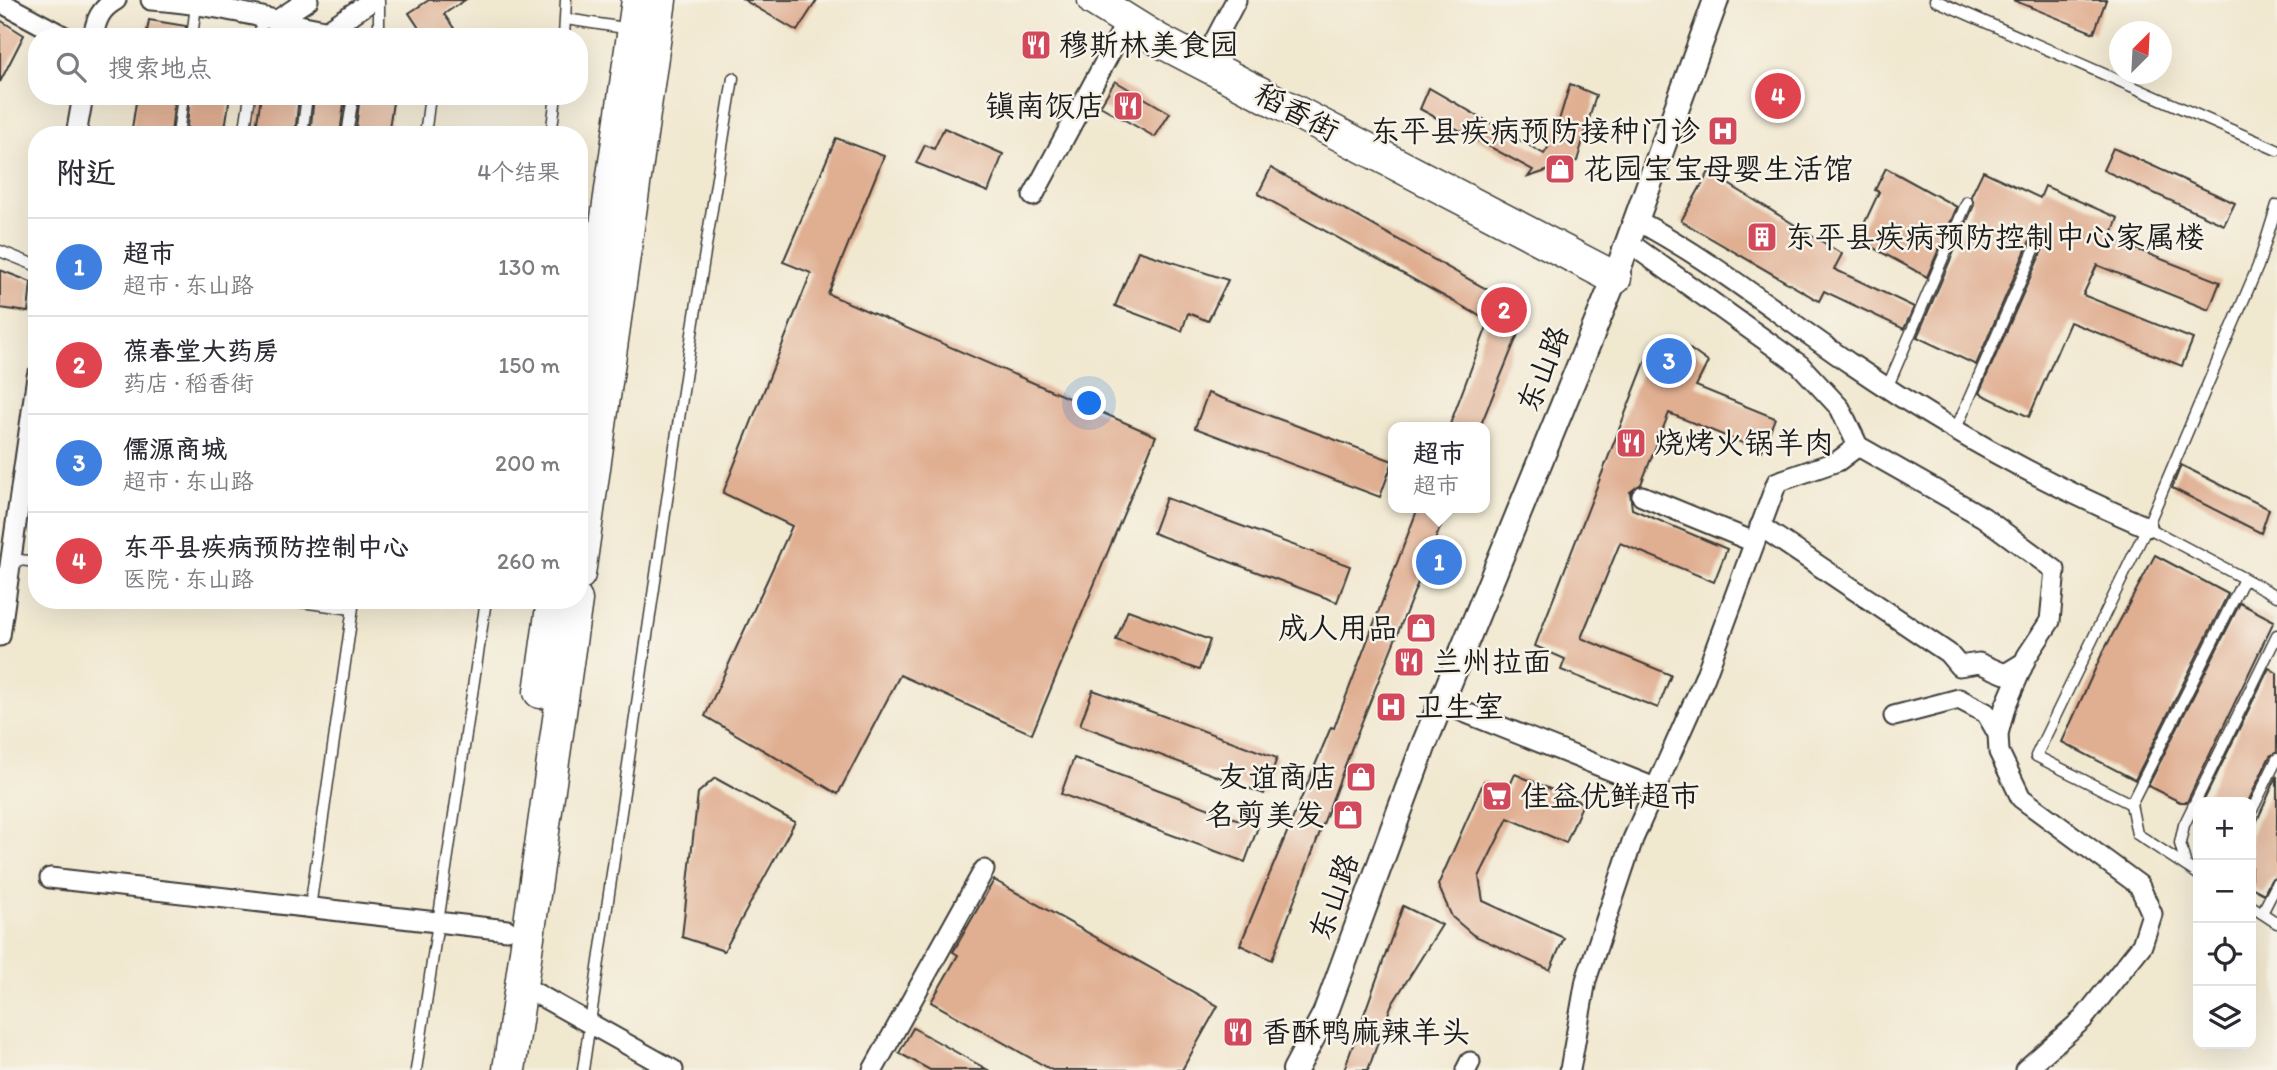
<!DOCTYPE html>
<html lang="zh">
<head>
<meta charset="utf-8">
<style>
	body { margin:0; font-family:Itim,"LXGW WenKai TC",sans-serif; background:#f7f7f7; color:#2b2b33 }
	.controls { position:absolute; right:21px; bottom:21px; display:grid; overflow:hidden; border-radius:14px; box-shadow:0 7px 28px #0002 }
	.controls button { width:63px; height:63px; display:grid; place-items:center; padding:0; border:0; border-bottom:2px solid #e1e1e2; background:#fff; color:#2b2b33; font:35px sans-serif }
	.compass { position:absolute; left:2109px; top:21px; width:63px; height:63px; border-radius:50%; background:#fff; box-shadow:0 7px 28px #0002; rotate:24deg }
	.you { position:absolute; left:1090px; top:404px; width:24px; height:24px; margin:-18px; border:5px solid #fff; border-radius:50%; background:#1a73e8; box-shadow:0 0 0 10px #1a73e833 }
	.badge { display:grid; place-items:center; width:46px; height:46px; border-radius:50%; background:#d93025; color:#fff; font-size:23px; font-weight:700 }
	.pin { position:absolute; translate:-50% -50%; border:4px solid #fff; box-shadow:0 2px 7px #0006 }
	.popup { position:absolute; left:1388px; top:422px; width:102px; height:91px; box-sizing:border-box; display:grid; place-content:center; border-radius:14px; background:#fff; filter:drop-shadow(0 2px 5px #0005); font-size:23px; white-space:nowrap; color:#7c7c81 }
	.popup b { font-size:26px; color:#2b2b33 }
	.popup::after { content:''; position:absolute; left:50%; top:100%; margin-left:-14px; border:14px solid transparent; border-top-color:#fff }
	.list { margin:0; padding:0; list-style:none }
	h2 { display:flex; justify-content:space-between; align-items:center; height:91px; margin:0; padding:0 28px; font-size:30px }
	h2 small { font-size:23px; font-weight:400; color:#7c7c81 }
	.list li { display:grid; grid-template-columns:46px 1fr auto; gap:21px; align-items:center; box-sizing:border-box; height:98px; padding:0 28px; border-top:2px solid #e1e1e2 }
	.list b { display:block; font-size:26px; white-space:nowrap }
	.list p { margin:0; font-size:23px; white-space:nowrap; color:#7c7c81 }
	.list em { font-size:23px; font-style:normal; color:#7c7c81 }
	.icon { flex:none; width:38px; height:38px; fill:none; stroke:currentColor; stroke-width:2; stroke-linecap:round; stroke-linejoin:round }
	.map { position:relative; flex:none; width:2277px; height:1070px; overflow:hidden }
	.search { position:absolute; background:#fff; box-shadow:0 7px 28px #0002; left:28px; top:28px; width:560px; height:77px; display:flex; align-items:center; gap:18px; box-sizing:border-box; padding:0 24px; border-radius:28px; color:#7c7c81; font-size:26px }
	.panel { position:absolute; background:#fff; box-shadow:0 7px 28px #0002; left:28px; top:126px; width:560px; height:483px; border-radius:28px }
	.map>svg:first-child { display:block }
	.building { fill:#e0ae91 }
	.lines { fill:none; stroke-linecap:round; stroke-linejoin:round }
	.service-casing { stroke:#3c3b37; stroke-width:13 }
	.minor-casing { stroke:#3c3b37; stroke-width:23 }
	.tertiary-casing { stroke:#3c3b37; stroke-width:28 }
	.primary-casing { stroke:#3c3b37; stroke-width:35 }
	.service { stroke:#fff; stroke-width:10 }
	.minor { stroke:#fff; stroke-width:19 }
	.tertiary { stroke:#fff; stroke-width:24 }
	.primary { stroke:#fff; stroke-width:32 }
	.labels { text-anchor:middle; stroke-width:5; stroke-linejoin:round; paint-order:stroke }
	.poi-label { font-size:30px; fill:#1c1c1c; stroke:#f7f3e8; text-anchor:start }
	.street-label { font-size:30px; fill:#1c1c1c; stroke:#f7f3e8 }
</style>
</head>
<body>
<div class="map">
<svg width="2277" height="1070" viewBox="0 0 2277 1070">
	<rect width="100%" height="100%" fill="#f7f3e8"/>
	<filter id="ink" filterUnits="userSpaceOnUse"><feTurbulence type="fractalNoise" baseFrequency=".0143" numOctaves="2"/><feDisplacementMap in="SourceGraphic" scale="14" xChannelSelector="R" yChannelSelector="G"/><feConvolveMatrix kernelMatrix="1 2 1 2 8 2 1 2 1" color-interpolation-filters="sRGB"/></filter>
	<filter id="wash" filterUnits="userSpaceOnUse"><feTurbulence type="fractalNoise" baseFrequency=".00686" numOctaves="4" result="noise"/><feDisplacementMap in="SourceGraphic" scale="28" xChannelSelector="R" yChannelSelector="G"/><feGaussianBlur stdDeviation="1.57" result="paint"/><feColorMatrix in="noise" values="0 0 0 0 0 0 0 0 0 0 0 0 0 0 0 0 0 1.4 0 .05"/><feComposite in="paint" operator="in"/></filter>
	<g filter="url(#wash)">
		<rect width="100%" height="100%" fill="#f1e8d0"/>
		<g id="blocks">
			<!-- building -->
			<g class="building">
				<path d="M429,0H465L444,14L460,37H425L409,13Z"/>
				<path d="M744,0H817L797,31Z"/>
				<path d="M2013,0H2106L2094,33Z"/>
				<path d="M0,20L24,35L0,82Z"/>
				<path d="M149,20L186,26L185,37H146Z"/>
				<path d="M1115,81L1170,113L1155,137L1100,106Z"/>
				<path d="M1570,84L1596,95L1577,161L1528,177L1533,170L1420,109L1429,88L1544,154L1553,140Z"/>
				<path d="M137,96H175L171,135H131Z"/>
				<path d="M190,96H230L224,135H186Z"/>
				<path d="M261,96H299L295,135H255Z"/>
				<path d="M314,96H345L340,135H310Z"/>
				<path d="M360,96H394L388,135H355Z"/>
				<path d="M944,128L1003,154L988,192L916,163L925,145L934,149Z"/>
				<path d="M836,138L884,156L828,294L1156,436L1032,734L900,675L838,794L705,716L792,526L723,493L811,273L783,262Z"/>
				<path d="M2113,148L2235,203L2224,225L2103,170Z"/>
				<path d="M1271,168L1527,312L1480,427H1449L1489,321L1258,194Z"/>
				<path d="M1886,168L1957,207L1927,277L1857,239L1879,192L1875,190Z"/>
				<path d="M1983,171L2040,198L2045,186L2118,218L2110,239L2220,282L2209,310L2097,265L2083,295L2193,339L2182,366L2070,322L2029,417L1979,393L2045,244L2044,237L2038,234L2031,238L1976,365L1917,337L1974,205L1971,196Z"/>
				<path d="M1709,172L1842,254L1834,269L1914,307L1904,329L1824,291L1819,301L1681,221Z"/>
				<path d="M1138,251L1228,280L1208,321L1188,313L1182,331L1115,306Z"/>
				<path d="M0,270L31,282L28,312L0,308Z"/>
				<path d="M1683,344L1708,362L1696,386L1775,418L1762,451L1669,413L1641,484L1630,492L1632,509L1727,549L1714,582L1620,543L1581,638L1671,675L1658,708L1561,670L1565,659L1535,646L1651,347Z"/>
				<path d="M1208,393L1393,461L1380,497L1195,428Z"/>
				<path d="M2181,465L2269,509L2261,533L2172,488Z"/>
				<path d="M1166,498L1350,566L1337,602L1153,533Z"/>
				<path d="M1418,508H1448L1355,739L1272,960L1240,945L1331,727L1334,728Z"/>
				<path d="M2155,555L2228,594L2135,780L2062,742L2101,656Z"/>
				<path d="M2240,603L2274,621L2187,802H2180L2148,786Z"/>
				<path d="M1128,610L1210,640L1199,670L1116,640Z"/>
				<path d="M2269,668L2277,673V752L2270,756L2248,802H2203Z"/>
				<path d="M1093,690L1277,758L1264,794L1080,725Z"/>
				<path d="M1074,758L1258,827L1245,862L1061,794Z"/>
				<path d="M1515,774L1583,803L1566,843L1508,818L1479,877L1483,901L1564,938L1550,970L1473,935L1452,917L1438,885L1484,781L1507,792Z"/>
				<path d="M2277,776V877L2271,880L2264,894L2251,887V834Z"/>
				<path d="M715,778L795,822L724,951L682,937L698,793Z"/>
				<path d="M994,880L1218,1006L1182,1070H1052L931,1002L958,955L953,952Z"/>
				<path d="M1403,906L1442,925L1391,1006L1368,1070H1344Z"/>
				<path d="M913,1028L988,1070H930L899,1053Z"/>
			</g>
		</g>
	</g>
	<g filter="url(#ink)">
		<use href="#blocks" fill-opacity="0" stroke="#3c3b37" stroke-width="2"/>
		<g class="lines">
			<!-- service casing -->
			<g class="service-casing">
				<g id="service">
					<path d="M379,0V37"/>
					<path d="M1935,0L2277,150"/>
					<path d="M566,19L631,29"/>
					<path d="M192,37L196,5"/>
					<path d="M259,37L263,16"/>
					<path d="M564,37L566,0"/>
					<path d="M178,135L183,96"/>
					<path d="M244,135L250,96"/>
					<path d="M302,135L307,96"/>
					<path d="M347,135L353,96"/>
					<path d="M425,135L430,96"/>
					<path d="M551,135L556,96"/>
					<path d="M0,251L37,266"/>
					<path d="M1887,388L1967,202"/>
					<path d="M1955,431L2038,241"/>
					<path d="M2147,527L2277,596"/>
					<path d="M11,559L37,562"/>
					<path d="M287,600L352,609"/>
					<path d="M2131,804L2036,756L2147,527L2258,266L2277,205"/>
					<path d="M2251,812L2277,759"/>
					<path d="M2186,866L2180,843L2184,825L2277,635"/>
					<path d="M2198,874L2137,834L2131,804L2244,579"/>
					<path d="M2251,906L2277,923"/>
					<path d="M310,908L354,600"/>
					<path d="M2262,913L2277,884"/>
					<path d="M416,1070L486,600"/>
					<path d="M583,1070L686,371L733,78"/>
				</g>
			</g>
			<!-- minor casing -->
			<g class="minor-casing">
				<g id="minor">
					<path d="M151,0C224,4 293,27 365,37"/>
					<path d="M0,2L65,37"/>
					<path d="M279,19L308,0"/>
					<path d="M325,32L373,0"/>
					<path d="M93,37C96,20 100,9 116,0"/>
					<path d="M1203,63L1236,0"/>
					<path d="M76,135L83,96"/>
					<path d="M1033,196L1127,21"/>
					<path d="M1636,220C1712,260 1779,315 1851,364C1946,429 2041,482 2147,527"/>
					<path d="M1628,242L1800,365L1840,408L1858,446L1983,517L2055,570L2050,621L2027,656L2005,707L1998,734L1999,752L2021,798L2139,885L2152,914L2142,945L2083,1019L2025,1070"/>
					<path d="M1642,496L1754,542"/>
					<path d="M1760,526L1948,653L1959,666L1979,663L2005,674L2023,663"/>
					<path d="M0,636L37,376"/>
					<path d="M1441,703L1655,788"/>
					<path d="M1894,716L1959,699L1986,713L1998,734"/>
					<path d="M50,878L507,930"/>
					<path d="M521,985L673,1070"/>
					<path d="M873,1070L984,870"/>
					<path d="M1466,1070L1470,1062"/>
					<path d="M1570,1070L1586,980L1633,839L1705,677L1777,482L1838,461L1858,446"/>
				</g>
			</g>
			<!-- tertiary casing -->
			<g class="tertiary-casing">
				<path id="tertiary" d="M1295,1070L1325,1014L1423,747L1615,278L1716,0"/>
			</g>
			<!-- primary casing -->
			<g class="primary-casing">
				<g id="primary">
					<path d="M1094,0L1160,41L1615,278"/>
					<path d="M579,415L638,0"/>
					<path d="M579,574L660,0"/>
					<path d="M540,692L553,600"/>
					<path d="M509,1070L576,600"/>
				</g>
			</g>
			<!-- service -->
			<use href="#service" class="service"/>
			<!-- minor -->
			<use href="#minor" class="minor"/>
			<!-- tertiary -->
			<use href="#tertiary" class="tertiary"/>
			<!-- primary -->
			<use href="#primary" class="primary"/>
		</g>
	</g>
	<!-- icons -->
	<defs>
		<g id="restaurant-square" transform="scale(1.575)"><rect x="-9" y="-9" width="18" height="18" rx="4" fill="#d1495b" stroke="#f7f3e8"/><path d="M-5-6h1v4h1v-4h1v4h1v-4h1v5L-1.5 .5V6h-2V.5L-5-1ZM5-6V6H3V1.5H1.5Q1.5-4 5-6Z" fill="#fff"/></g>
		<g id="hospital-square" transform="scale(1.575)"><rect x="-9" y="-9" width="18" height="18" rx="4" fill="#d1495b" stroke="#f7f3e8"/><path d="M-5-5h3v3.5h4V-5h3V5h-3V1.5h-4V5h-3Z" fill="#fff"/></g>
		<g id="shop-square" transform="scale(1.575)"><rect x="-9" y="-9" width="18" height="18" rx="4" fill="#d1495b" stroke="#f7f3e8"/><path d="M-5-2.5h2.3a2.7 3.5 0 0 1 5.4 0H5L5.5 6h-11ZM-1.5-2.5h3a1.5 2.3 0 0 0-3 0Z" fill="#fff"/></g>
		<g id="building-square" transform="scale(1.575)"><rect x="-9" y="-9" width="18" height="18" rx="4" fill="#d1495b" stroke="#f7f3e8"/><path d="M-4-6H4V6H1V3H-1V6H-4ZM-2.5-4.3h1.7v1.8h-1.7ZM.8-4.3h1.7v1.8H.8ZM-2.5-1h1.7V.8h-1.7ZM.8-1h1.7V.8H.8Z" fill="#fff"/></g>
		<g id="supermarket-square" transform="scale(1.575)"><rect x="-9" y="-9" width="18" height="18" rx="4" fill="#d1495b" stroke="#f7f3e8"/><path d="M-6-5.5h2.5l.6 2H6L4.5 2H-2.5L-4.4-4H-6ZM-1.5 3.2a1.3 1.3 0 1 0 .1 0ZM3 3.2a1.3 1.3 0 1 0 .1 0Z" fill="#fff"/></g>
	</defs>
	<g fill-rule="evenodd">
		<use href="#restaurant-square" x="1036" y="45"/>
		<use href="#restaurant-square" x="1128" y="106"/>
		<use href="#hospital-square" x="1723" y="131"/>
		<use href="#shop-square" x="1560" y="169"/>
		<use href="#building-square" x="1762" y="237"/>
		<use href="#restaurant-square" x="1631" y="443"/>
		<use href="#shop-square" x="1421" y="628"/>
		<use href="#restaurant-square" x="1409" y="662"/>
		<use href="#hospital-square" x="1391" y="707"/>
		<use href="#shop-square" x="1361" y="777"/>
		<use href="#supermarket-square" x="1497" y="796"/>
		<use href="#shop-square" x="1348" y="815"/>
		<use href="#restaurant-square" x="1238" y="1032"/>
	</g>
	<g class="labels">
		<!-- poi labels -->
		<g class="poi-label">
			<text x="1059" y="55">穆斯林美食园</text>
			<text x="1105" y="116" text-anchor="end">镇南饭店</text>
			<text x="1700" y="141" text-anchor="end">东平县疾病预防接种门诊</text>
			<text x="1583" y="179">花园宝宝母婴生活馆</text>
			<text x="1785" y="247">东平县疾病预防控制中心家属楼</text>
			<text x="1654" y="453">烧烤火锅羊肉</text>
			<text x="1398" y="638" text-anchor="end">成人用品</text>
			<text x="1432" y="672">兰州拉面</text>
			<text x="1414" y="717">卫生室</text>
			<text x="1338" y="787" text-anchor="end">友谊商店</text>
			<text x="1520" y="806">佳益优鲜超市</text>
			<text x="1325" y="825" text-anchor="end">名剪美发</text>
			<text x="1261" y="1042">香酥鸭麻辣羊头</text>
		</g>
		<!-- street labels -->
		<g class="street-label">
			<text transform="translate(1297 112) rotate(28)" y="10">稻香街</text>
			<text transform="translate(1543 369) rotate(-68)" y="10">东山路</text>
			<text transform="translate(1334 897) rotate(-70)" y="10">东山路</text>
		</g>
	</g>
</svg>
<div class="controls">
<button>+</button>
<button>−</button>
<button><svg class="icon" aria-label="locate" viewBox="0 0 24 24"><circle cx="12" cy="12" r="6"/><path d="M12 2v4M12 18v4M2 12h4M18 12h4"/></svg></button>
<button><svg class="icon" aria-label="layers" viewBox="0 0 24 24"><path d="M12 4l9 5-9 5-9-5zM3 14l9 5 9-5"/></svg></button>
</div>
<svg class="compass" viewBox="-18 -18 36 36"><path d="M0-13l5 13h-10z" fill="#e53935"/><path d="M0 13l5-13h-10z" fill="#7c7c81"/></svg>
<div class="you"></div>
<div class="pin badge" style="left:1439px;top:562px;background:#3f7fe0">1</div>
<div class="popup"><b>超市</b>超市</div>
<div class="pin badge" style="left:1504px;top:310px;background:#e0444e">2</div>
<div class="pin badge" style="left:1669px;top:361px;background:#3f7fe0">3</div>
<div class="pin badge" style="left:1778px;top:96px;background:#e0444e">4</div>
<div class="search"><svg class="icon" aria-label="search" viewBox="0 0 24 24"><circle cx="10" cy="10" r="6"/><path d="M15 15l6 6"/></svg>搜索地点</div>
<section class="panel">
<h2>附近<small>4个结果</small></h2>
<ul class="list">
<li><span class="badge" style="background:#3f7fe0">1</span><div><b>超市</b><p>超市 · 东山路</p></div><em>130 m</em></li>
<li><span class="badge" style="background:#e0444e">2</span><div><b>葆春堂大药房</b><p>药店 · 稻香街</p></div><em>150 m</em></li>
<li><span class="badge" style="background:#3f7fe0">3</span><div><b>儒源商城</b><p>超市 · 东山路</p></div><em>200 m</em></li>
<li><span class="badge" style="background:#e0444e">4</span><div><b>东平县疾病预防控制中心</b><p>医院 · 东山路</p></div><em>260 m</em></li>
</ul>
</section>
</div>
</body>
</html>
